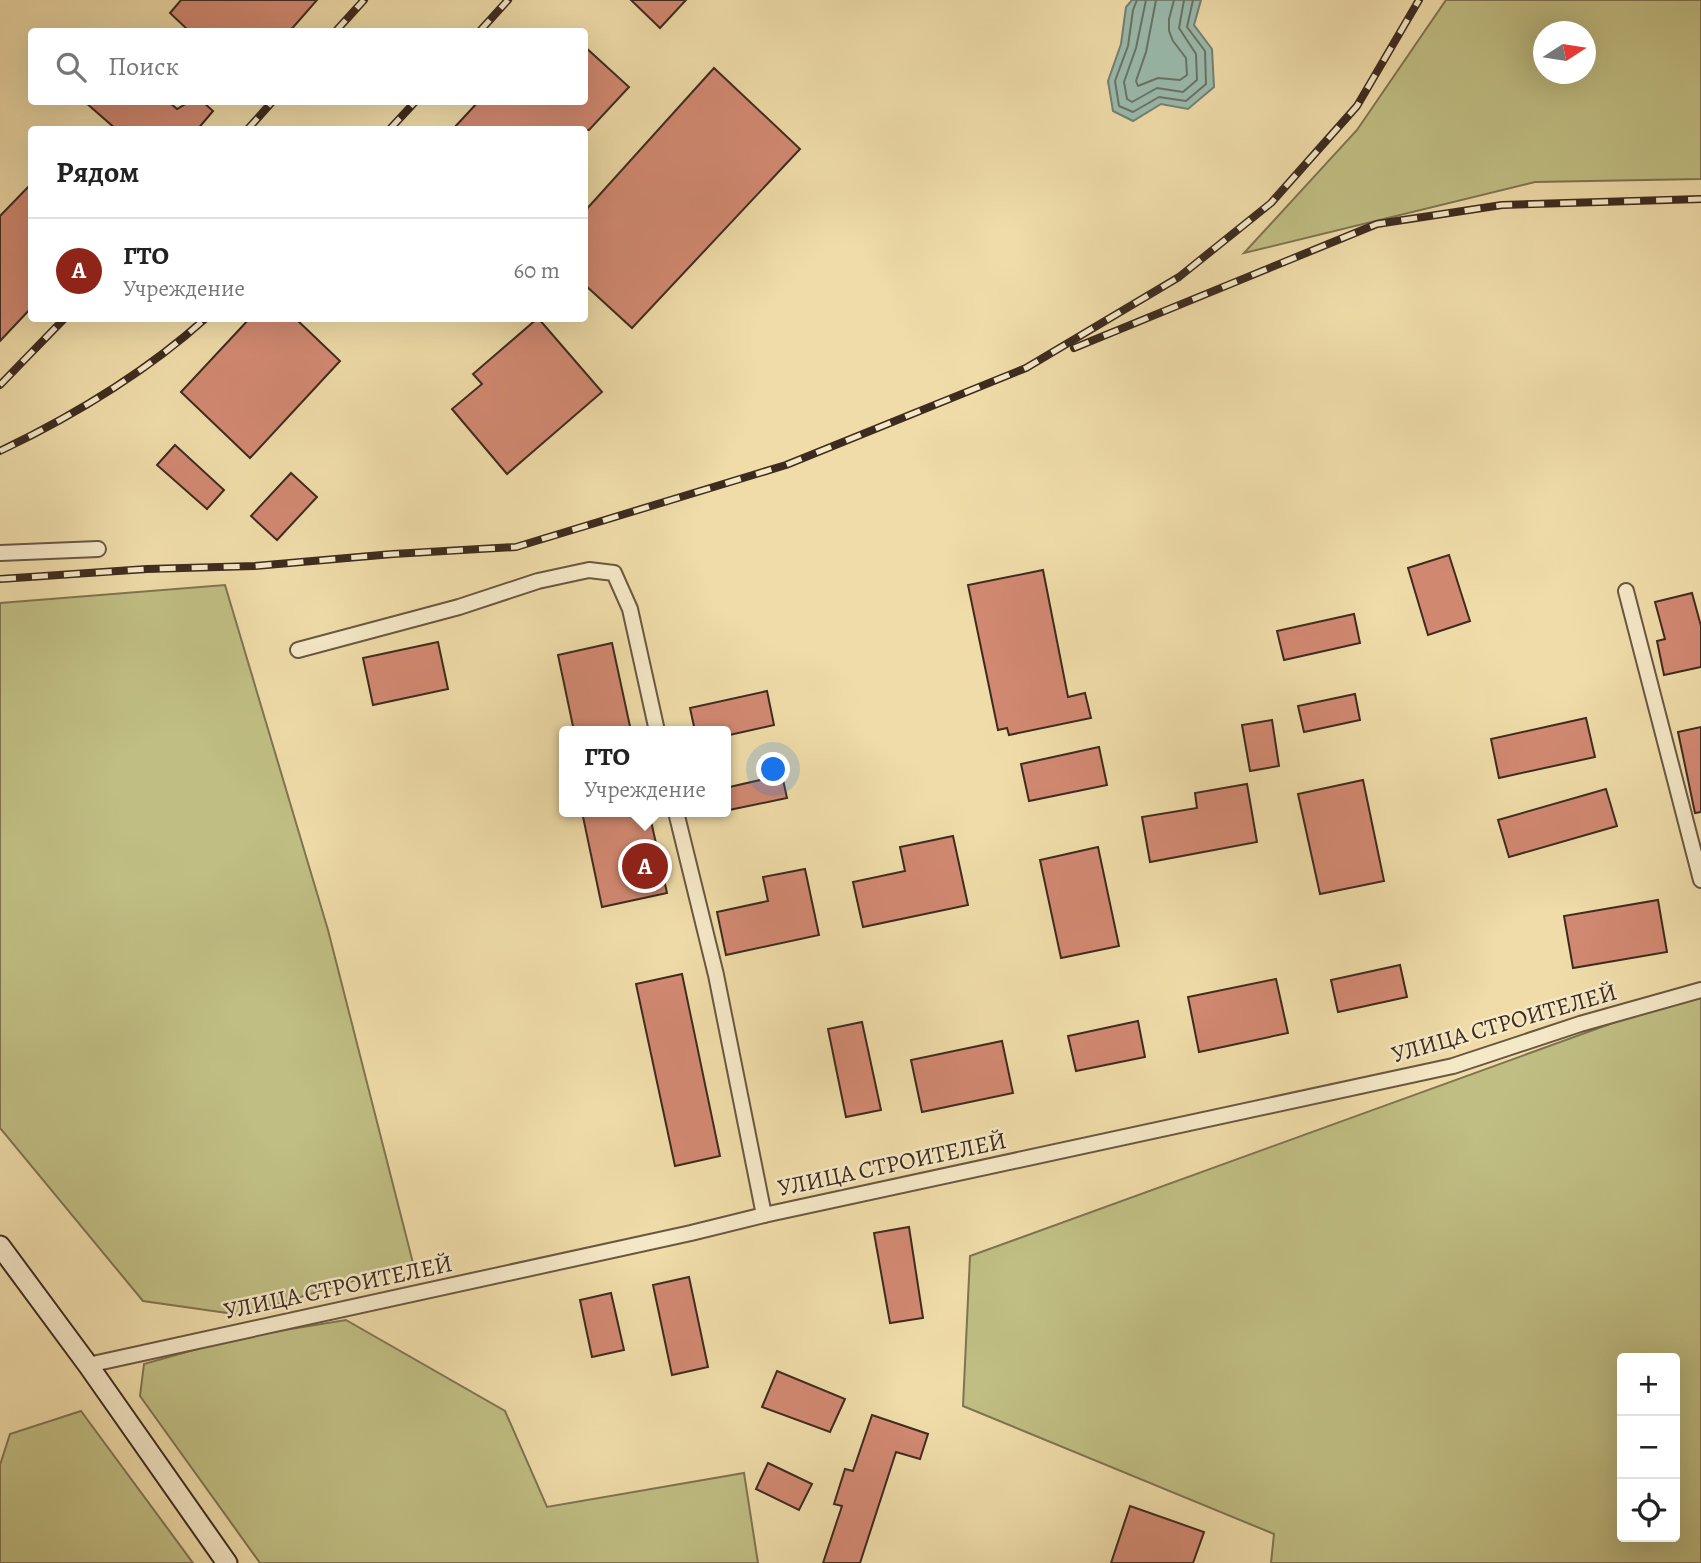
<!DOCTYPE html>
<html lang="ru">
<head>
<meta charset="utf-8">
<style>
	body { margin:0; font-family:Alegreya,serif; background:#f2f2f2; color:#222 }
	.controls { position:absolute; right:21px; bottom:21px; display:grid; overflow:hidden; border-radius:7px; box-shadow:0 7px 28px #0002 }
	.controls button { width:63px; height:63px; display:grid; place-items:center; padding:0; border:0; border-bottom:2px solid #e0e0e0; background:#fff; color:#222; font:35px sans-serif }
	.compass { position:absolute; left:1533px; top:21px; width:63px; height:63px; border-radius:50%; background:#fff; box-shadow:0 7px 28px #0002; rotate:78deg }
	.you { position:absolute; left:774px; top:770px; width:24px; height:24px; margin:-18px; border:5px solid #fff; border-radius:50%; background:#1a73e8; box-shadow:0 0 0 10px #1a73e833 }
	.badge { display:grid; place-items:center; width:46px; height:46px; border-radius:50%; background:#8f2418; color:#fff; font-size:23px; font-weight:700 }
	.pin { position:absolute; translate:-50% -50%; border:4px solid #fff; box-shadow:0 2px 7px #0006 }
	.popup { position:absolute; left:559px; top:726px; width:172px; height:91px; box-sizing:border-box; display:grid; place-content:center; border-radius:7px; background:#fff; filter:drop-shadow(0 2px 5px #0005); font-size:23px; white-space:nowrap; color:#767676 }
	.popup b { font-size:26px; color:#222 }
	.popup::after { content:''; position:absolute; left:50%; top:100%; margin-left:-14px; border:14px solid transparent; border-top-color:#fff }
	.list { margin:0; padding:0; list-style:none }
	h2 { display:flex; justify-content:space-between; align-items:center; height:91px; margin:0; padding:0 28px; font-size:30px }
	h2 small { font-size:23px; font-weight:400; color:#767676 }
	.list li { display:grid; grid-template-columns:46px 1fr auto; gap:21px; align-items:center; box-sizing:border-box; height:105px; padding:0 28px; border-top:2px solid #e0e0e0 }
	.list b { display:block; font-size:26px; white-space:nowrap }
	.list p { margin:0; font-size:23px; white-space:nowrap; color:#767676 }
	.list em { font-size:23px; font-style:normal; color:#767676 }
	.icon { flex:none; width:38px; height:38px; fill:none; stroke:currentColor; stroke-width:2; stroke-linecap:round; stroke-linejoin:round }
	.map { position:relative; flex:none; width:1701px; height:1563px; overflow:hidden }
	.search { position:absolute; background:#fff; box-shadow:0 7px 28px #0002; left:28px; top:28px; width:560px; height:77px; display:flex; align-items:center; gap:18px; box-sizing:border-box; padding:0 24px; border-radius:7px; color:#767676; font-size:26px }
	.panel { position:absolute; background:#fff; box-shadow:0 7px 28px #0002; left:28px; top:126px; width:560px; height:196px; border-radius:7px }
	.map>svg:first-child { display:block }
	.green { fill:#c0be83; stroke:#7f7451; stroke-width:2; fill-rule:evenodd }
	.water { fill:#9abbad; stroke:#758174; stroke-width:2 }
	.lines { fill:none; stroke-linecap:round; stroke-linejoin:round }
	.shore { stroke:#6c7366; stroke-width:2 }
	.building { fill:#d28972; stroke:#3e2b1f; stroke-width:2 }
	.street-casing { stroke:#6a5742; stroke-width:18 }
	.secondary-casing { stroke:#3e2b1f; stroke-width:23 }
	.street { stroke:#f5e8c7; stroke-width:14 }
	.secondary { stroke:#f5e8c7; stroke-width:19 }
	.rail-casing { stroke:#3e2b1f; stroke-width:8 }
	.rail { stroke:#f5e8c7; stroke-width:5; stroke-dasharray:16; stroke-linecap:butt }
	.labels { text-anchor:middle; stroke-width:5; stroke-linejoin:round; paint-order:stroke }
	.street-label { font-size:24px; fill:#3e2b1f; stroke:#f5e8c7 }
</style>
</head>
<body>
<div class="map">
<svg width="1701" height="1563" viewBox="0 0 1701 1563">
	<rect width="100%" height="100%" fill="#efdca9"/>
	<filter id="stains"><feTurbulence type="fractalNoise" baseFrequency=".00286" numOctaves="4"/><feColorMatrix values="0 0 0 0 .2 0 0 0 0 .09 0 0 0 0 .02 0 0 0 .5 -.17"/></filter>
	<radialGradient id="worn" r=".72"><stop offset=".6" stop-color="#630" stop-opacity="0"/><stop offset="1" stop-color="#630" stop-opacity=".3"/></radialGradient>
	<!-- green -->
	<g class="green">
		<path d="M1446,0H1701V179L1535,182L1244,253L1357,130ZM1544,32H1586V74H1544Z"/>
		<path d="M225,585L328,930L413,1263L241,1315L143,1301L0,1128V603Z"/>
		<path d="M1701,991V1563H1271L1274,1534L963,1406L970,1256ZM1622,1358H1675V1537H1622Z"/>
		<path d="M346,1320L505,1411L547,1507L744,1473L758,1563H260L140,1396L144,1364L236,1338Z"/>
		<path d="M81,1411L193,1563H0V1465L10,1434Z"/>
	</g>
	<!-- water -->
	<path class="water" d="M1132,0H1201L1194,25L1212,49L1214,87L1188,109L1161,104L1133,121L1113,111L1108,81L1121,44L1126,7Z"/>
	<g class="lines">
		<!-- shore -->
		<g class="shore">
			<path d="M1137,0L1133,10L1128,46L1115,81L1119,106L1133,112L1159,97L1186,101L1206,84L1205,51L1187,27L1193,0"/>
			<path d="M1146,0L1136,48L1124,82L1127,99L1132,102L1157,88L1183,92L1197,80L1196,54L1179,28L1184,0"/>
			<path d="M1156,0L1146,52L1136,81L1138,86L1158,78L1180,80L1187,75L1186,58L1173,41L1169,31V19L1174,0"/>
		</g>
	</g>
	<!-- building -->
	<g class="building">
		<path d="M181,0H317L289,32H190L170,13Z"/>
		<path d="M631,0H686L660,28Z"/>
		<path d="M584,46L629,87L589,130H452L478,102H584Z"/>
		<path d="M714,68L800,149L632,328L584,284V212Z"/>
		<path d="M85,102H169L177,109L189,102H203L213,111L197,130H117Z"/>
		<path d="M32,183V307L0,341V216Z"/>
		<path d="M250,318H295L340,361L250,458L181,392Z"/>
		<path d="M538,318L602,392L507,474L452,409L482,384L473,374Z"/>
		<path d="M175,445L224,490L207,509L157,465Z"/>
		<path d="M291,473L317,497L277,540L251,516Z"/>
		<path d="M1449,555L1470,621L1428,635L1408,568Z"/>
		<path d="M1043,570L1068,697L1085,693L1091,718L1009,735L1007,728L998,730L968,585Z"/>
		<path d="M1692,593L1701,626V667L1664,675L1657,641L1665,639L1655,602Z"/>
		<path d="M1354,614L1360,643L1284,660L1277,631Z"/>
		<path d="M438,642L448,689L373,705L363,658Z"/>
		<path d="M612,643L631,731H574L558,655Z"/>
		<path d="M767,691L774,725L725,736V731H695L690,708Z"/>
		<path d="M1355,694L1360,720L1304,732L1298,706Z"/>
		<path d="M1586,718L1595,757L1499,778L1491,739Z"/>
		<path d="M1272,720L1279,766L1250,771L1242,725Z"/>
		<path d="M1701,727V812L1695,813L1678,732Z"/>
		<path d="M1099,747L1107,785L1029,801L1021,764Z"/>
		<path d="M782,775L787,798L729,810L725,788Z"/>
		<path d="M1363,780L1384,881L1320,894L1298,794Z"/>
		<path d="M1247,784L1257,842L1150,862L1142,817L1197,808L1195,793Z"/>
		<path d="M1606,789L1617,826L1509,857L1498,820Z"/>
		<path d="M582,812H649L667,893L602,907Z"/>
		<path d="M953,836L968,905L863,927L853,882L905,871L900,847Z"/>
		<path d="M1098,847L1119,946L1061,958L1040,860Z"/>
		<path d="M805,869L819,935L726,955L717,912L768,901L763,877Z"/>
		<path d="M1658,900L1667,952L1573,968L1564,916Z"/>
		<path d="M1400,965L1407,997L1338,1012L1331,980Z"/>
		<path d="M682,974L720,1156L675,1166L636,984Z"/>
		<path d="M1276,979L1288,1033L1199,1052L1188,997Z"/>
		<path d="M1138,1021L1145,1057L1076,1071L1068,1036Z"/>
		<path d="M862,1022L881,1110L846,1117L828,1029Z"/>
		<path d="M1002,1041L1013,1093L922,1112L911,1060Z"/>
		<path d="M909,1227L923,1318L890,1323L874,1233Z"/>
		<path d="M689,1277L708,1367L672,1375L653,1285Z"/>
		<path d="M611,1293L624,1350L592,1357L580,1300Z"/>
		<path d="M777,1371L845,1399L830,1432L762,1407Z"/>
		<path d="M872,1415L928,1434L920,1459L896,1452L860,1563H823L842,1506L834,1504L845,1469L853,1471Z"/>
		<path d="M768,1463L812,1484L799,1510L756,1489Z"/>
		<path d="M1130,1506L1204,1532L1193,1563H1111Z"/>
	</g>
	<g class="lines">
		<!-- street casing -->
		<g class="street-casing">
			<g id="street">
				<path d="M0,553L98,549"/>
				<path d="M1626,591L1701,880"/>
				<path d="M298,650L459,607L538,581L589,570L614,573L630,609L657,731"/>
				<path d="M676,812L716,975L764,1215"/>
				<path d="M88,1365L691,1233L764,1215L1453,1066L1580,1024L1701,990"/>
			</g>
		</g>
		<!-- secondary casing -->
		<g class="secondary-casing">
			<path id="secondary" d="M0,1246L88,1365L227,1563"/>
		</g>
		<!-- street -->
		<use href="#street" class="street"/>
		<!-- secondary -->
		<use href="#secondary" class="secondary"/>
		<!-- rail casing -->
		<g class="rail-casing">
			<g id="rail">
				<path d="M335,32L364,0"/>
				<path d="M479,32L508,0"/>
				<path d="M247,130L272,102"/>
				<path d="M389,130L415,102"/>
				<path d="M1074,348L1377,224L1502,205L1701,199"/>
				<path d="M0,385L65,318"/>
				<path d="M0,451C73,416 146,372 206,318"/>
				<path d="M0,579L147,569L255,566L393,554L516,547L786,465L1026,368L1179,277L1271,203L1357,106L1419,0"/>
			</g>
		</g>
		<!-- rail -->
		<use href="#rail" class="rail"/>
	</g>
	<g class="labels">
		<!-- street labels -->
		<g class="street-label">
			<text transform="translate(1504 1023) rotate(-16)" y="8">УЛИЦА СТРОИТЕЛЕЙ</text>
			<text transform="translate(892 1164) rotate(-12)" y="8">УЛИЦА СТРОИТЕЛЕЙ</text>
			<text transform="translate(338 1287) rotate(-12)" y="8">УЛИЦА СТРОИТЕЛЕЙ</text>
		</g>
	</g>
	<rect width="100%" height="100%" filter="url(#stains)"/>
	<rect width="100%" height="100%" fill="url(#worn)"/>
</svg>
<div class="controls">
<button>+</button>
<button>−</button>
<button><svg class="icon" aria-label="locate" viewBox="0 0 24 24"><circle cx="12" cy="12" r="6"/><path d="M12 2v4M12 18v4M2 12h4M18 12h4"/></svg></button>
</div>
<svg class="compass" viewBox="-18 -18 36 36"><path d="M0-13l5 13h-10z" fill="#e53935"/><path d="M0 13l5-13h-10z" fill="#767676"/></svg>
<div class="you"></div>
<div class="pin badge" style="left:645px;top:866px">A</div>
<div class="popup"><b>ГТО</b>Учреждение</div>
<div class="search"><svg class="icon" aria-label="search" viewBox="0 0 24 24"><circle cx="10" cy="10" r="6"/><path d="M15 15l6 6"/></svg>Поиск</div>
<section class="panel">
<h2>Рядом<small></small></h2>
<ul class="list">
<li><span class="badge">A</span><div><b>ГТО</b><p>Учреждение</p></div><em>60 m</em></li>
</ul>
</section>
</div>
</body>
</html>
